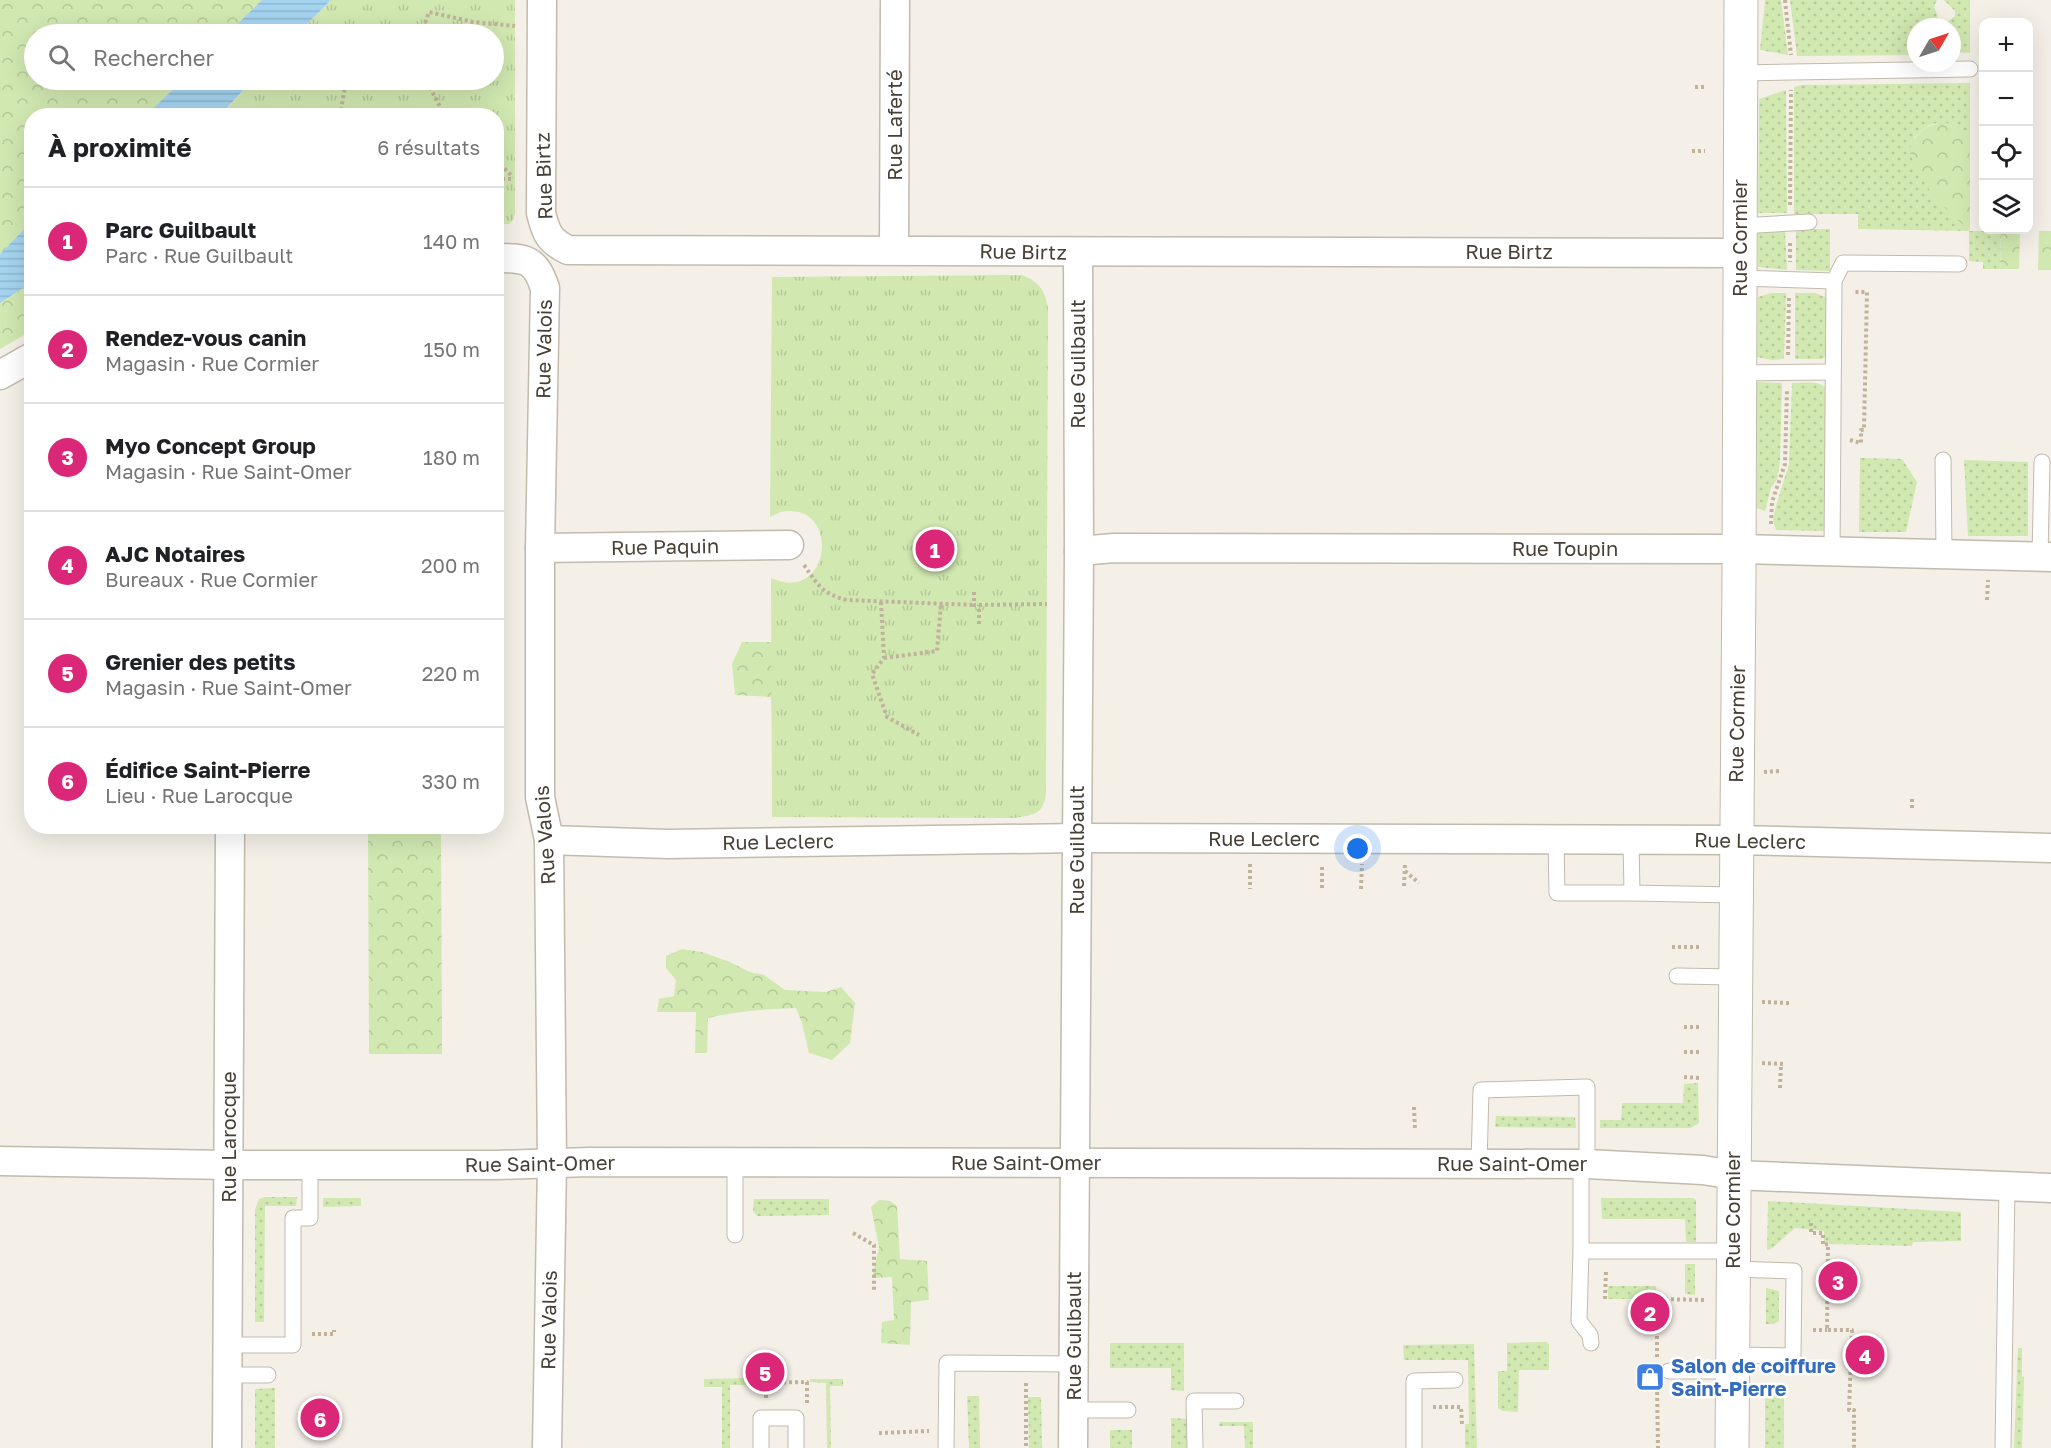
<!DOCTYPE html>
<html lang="fr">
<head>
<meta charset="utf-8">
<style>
	body { margin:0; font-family:"Golos Text",sans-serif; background:#f6f6f6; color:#202124 }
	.controls { position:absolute; right:18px; top:18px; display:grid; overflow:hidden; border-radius:12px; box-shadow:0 6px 24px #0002 }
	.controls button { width:54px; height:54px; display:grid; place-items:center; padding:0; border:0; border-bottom:2px solid #e0e0e0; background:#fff; color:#202124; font:30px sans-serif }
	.compass { position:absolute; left:1907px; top:18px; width:54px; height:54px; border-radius:50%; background:#fff; box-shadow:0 6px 24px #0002; rotate:51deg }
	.you { position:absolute; left:1358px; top:849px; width:21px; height:21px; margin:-15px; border:4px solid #fff; border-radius:50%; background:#1a73e8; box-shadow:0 0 0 9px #1a73e833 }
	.badge { display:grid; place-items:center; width:39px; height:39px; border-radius:50%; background:#db2777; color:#fff; font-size:20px; font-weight:700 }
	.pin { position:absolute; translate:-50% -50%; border:3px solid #fff; box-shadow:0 2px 6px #0006 }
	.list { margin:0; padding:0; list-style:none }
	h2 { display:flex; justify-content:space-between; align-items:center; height:78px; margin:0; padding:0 24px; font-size:26px }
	h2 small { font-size:20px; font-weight:400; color:#757577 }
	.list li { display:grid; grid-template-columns:39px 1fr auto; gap:18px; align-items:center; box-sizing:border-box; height:108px; padding:0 24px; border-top:2px solid #e0e0e0 }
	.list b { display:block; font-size:22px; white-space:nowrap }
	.list p { margin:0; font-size:20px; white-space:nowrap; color:#757577 }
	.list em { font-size:20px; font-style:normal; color:#757577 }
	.icon { flex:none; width:33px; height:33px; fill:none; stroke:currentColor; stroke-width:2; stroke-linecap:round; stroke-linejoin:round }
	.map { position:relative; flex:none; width:2051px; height:1448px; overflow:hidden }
	.search { position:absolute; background:#fff; box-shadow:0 6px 24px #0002; left:24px; top:24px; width:480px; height:66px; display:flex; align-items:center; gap:15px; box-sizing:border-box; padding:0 21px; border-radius:33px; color:#757577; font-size:22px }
	.panel { position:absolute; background:#fff; box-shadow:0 6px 24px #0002; left:24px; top:108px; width:480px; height:726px; border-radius:24px }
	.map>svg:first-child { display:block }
	.grass { fill:url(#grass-dots) }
	.forest { fill:url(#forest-crowns) }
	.park { fill:url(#park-tufts) }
	.water { fill:url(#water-rules) }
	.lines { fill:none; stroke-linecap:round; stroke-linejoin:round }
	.service-casing { stroke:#c2baad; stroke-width:17 }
	.minor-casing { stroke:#c2baad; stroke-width:31 }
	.tertiary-casing { stroke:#c2baad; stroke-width:35 }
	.path { stroke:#c1b29c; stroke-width:4; stroke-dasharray:3 3; stroke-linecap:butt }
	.service { stroke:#fff; stroke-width:15 }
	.minor { stroke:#fff; stroke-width:28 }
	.tertiary { stroke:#fff; stroke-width:33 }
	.labels { text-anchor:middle; stroke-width:5; stroke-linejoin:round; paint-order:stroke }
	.street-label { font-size:20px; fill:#474037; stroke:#fff }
	.shop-label { font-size:20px; font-weight:bold; fill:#366cbe; stroke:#fff; text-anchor:start }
</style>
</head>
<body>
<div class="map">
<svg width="2051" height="1448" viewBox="0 0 2051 1448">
	<defs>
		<pattern id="grass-dots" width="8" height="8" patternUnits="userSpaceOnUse" patternTransform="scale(1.5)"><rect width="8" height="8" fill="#d1e8b1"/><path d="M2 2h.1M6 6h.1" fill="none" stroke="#b5c899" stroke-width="1.8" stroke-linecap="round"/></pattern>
		<pattern id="forest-crowns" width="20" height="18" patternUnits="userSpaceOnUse" patternTransform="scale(1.5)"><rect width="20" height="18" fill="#d1e8b1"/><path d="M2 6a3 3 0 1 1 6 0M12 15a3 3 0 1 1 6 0" fill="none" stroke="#b5c899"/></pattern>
		<pattern id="park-tufts" width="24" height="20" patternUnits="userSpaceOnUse" patternTransform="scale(1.5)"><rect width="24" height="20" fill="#d1e8b1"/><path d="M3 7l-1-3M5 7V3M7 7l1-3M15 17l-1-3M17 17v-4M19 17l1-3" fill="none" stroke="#b5c899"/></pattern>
		<pattern id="water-rules" width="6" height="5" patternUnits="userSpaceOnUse" patternTransform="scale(1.5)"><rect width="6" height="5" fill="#a5d4f0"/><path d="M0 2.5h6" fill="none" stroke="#8fb7ce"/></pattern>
	</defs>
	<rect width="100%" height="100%" fill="#f4f0e8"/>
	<!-- grass -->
	<g class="grass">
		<path d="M1765,0H1781L1788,55L1760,50Z"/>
		<path d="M1790,0H1937L1934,6L1939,20L1947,22L1955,16V11L1944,0H1970V53L1952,52V27H1916V55L1797,56Z"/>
		<path d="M1970,83V134C1946,120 1934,117 1914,138L1969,231H2001L2000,269H1983V262L1969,261V231L1858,229V214H1794V87L1802,85Z"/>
		<path d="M1786,90L1787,213H1758L1759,99Z"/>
		<path d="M1796,229H1830V271L1796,270Z"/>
		<path d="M1785,230L1787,270L1758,267V232Z"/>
		<path d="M1771,293H1786L1784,359L1772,360L1757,357L1758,297Z"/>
		<path d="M1795,293H1815L1828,298L1827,355L1822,359H1795Z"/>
		<path d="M1757,382L1782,383L1780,462L1777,479L1771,488L1765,511L1757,508Z"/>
		<path d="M1792,383C1803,383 1818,380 1826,388L1824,531L1776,530L1773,520L1776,506L1789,464Z"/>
		<path d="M1860,458L1902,459L1917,482L1906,532H1859Z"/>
		<path d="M1964,460L2028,462V536H1968Z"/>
		<path d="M1698,1083L1699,1123L1691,1128H1600V1120H1621L1622,1103H1683L1684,1084Z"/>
		<path d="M1496,1116L1575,1117L1576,1128L1495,1127Z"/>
		<path d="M265,1197H297L296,1206H265L264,1322H255V1210L259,1199Z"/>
		<path d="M323,1198H361V1206L323,1207Z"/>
		<path d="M1601,1198H1693L1696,1200V1242H1686L1685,1219H1602Z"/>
		<path d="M754,1199H829V1215L757,1216L753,1211Z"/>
		<path d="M1768,1201L1961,1212V1241L1913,1242L1912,1246L1828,1244L1829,1242H1824V1231L1795,1228L1771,1249L1767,1250Z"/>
		<path d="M1685,1264H1695V1295L1685,1294Z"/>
		<path d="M1608,1286H1656L1657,1299H1608Z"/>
		<path d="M1766,1288L1779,1291V1321L1774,1324H1766Z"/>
		<path d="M1546,1342L1549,1344V1370H1519L1518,1412L1503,1411L1498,1408V1371H1507V1343Z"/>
		<path d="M1110,1343H1184V1391L1171,1390V1368H1110Z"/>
		<path d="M1474,1344L1477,1448H1465V1424H1469L1468,1360H1404L1403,1345Z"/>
		<path d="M2018,1348H2022V1376L2024,1377L2022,1448H2014Z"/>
		<path d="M747,1378V1385H730V1448H722V1387H704V1379Z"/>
		<path d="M810,1379H843V1386H830L831,1448H827L826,1383L810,1382Z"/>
		<path d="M1765,1382L1772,1385L1784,1399V1448H1765Z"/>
		<path d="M275,1388V1448H255V1389Z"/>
		<path d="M967,1396H979L980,1448H969Z"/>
		<path d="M1028,1397H1041L1042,1448H1029Z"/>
		<path d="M1171,1418L1190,1419L1189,1448H1171Z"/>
		<path d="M1220,1422H1253V1448H1245L1244,1426H1219Z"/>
		<rect x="1110" y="1430" width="22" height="18"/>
	</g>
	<!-- forest -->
	<g class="forest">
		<path d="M0,0H262L227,34H34V80H183L146,115L32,116L31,222L0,254Z"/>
		<path d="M1942,122L1955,125L1970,134V231C1940,205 1923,188 1909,150C1917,132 1923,127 1942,122Z"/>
		<path d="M2001,231H2020L2019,269H2000Z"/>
		<path d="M2039,231H2051V270H2038Z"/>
		<path d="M31,283V331L0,349V303Z"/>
		<path d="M742,642H771L791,651L772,721L771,697L735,695L732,664Z"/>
		<path d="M368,827H441L442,1054H369Z"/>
		<path d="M682,949L702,952L730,962L750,972L764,975L785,990L826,992L841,987L855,1003L850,1043L832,1060L809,1053L802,1023L796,1008C767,1009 737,1011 708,1018L707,1053H695L696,1012H657L659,999L674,996L676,980L666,968V956Z"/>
		<path d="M879,1200L890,1201L897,1206L900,1259L927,1261L929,1300L911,1302L910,1345L881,1343L882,1322L894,1320L892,1277L872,1278L879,1247L871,1207Z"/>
	</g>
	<!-- park -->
	<g class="park">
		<path d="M331,0H515V214L513,220L509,224H497L496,116H220L253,80H494V34H297Z"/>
		<path d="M1022,275C1039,282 1045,290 1048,308L1046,794C1043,815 1033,815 1014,818L772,817L771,578C830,605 841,507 787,511C781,511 775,515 770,517L772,277Z"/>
	</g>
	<!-- water -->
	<g class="water">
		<path d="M262,0H331L297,34H227Z"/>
		<path d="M183,80H253L220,115H146Z"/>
		<path d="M31,222V283L0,303V254Z"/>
	</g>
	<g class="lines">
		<!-- service casing -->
		<g class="service-casing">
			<g id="service">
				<path d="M1741,73L1970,69"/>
				<path d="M1740,226L1809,222"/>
				<path d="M1739,278L1834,281"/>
				<path d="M1739,373L1833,372"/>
				<path d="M1943,460L1944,554"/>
				<path d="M1832,552L1834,281L1843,263L1959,264"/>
				<path d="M2040,557L2042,462"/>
				<path d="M1556,840L1557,893H1632"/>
				<path d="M1631,840L1632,893L1735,895"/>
				<path d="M1677,976L1735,977"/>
				<path d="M735,1162V1235"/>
				<path d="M1479,1164L1481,1090L1587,1087V1164"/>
				<path d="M1581,1164V1251H1733"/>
				<path d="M1581,1251L1579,1321L1590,1335L1591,1343"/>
				<path d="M228,1345H293V1218H310V1165"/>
				<path d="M1733,1355L1793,1356L1794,1271L1733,1269"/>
				<path d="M1669,1371H1732"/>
				<path d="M227,1375H268"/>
				<path d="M1073,1410H1128"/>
				<path d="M761,1448V1418H796V1448"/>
				<path d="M946,1448L947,1363L1074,1364"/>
				<path d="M1195,1448L1194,1401H1236"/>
				<path d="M1414,1448V1381L1455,1380"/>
				<path d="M2003,1448L2007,1186"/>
			</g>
		</g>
		<!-- minor casing -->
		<g class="minor-casing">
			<g id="minor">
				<path d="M542,0L541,213C546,233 549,241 568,250L1740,253"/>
				<path d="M894,250L895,0"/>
				<path d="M496,258C525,258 535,258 545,288L540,548V797L549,840L552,1164L547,1448"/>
				<path d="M0,375L32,357"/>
				<path d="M540,548L789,545"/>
				<path d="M1079,551L1114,548L1739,549L2051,557"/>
				<path d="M549,840L668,844L1077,838L1736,840L2051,848"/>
				<path d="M0,1161L229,1165H498L589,1162L1587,1164L1703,1170L1734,1175L2051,1188"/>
				<path d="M227,1448L230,826"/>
				<path d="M1073,1448L1079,551L1078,252"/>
			</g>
		</g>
		<!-- tertiary casing -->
		<g class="tertiary-casing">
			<path id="tertiary" d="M1732,1448L1739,574L1741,0"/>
		</g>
		<!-- path -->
		<g class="path">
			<path d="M1785,0L1791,55"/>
			<path d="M421,34L429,12L473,22L515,26"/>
			<path d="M398,80C408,87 419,88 429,80"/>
			<path d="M427,82L445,116"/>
			<path d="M1695,87H1705"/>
			<path d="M340,116L346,80"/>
			<path d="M1692,151H1705"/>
			<path d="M496,160L511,175L512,178"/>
			<path d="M496,179H514"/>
			<path d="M1790,205L1791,90"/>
			<path d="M1790,243V262"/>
			<path d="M1788,355L1789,297"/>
			<path d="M1850,440L1861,443V430H1864L1867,292H1853"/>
			<path d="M1771,524L1772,502L1785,464L1787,390"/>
			<path d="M804,565C818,585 822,594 847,600L974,605"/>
			<path d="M974,592V605L1047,604"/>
			<path d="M1987,600L1988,580"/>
			<path d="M881,602L884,658L872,674L887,717L919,735"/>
			<path d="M979,624V605"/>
			<path d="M884,658L937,651L941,604"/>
			<path d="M1764,772L1779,771"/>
			<path d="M1912,799V811"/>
			<path d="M1250,864V889"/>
			<path d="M1405,871L1419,883"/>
			<path d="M1404,886L1405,864"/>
			<path d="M1322,888V865"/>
			<path d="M1361,889L1362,864"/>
			<path d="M1672,947H1700"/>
			<path d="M1762,1002L1789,1003"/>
			<path d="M1684,1027H1700"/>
			<path d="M1684,1052H1700"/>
			<path d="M1762,1063L1785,1064"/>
			<path d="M1684,1077L1700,1078"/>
			<path d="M1780,1088L1781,1064"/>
			<path d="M1414,1107L1415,1130"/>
			<path d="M1811,1223V1233H1823V1245L1828,1244L1827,1330H1852L1849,1410H1854V1448"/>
			<path d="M853,1233L874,1245V1291"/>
			<path d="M1605,1299L1606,1270"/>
			<path d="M1813,1330H1827"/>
			<path d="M312,1334H334V1330"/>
			<path d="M1657,1357V1299L1705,1300"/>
			<path d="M759,1383L807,1382V1405"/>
			<path d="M766,1383V1400"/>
			<path d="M1026,1383V1448"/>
			<path d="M1657,1386L1658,1448"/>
			<path d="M1433,1407H1461L1462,1424"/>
			<path d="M879,1433L929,1431"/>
		</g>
		<!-- service -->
		<use href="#service" class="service"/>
		<!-- minor -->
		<use href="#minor" class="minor"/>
		<!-- tertiary -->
		<use href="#tertiary" class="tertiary"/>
	</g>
	<!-- icons -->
	<defs>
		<g id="shop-square" transform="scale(1.5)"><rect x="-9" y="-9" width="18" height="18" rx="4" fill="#3f7fe0" stroke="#fff"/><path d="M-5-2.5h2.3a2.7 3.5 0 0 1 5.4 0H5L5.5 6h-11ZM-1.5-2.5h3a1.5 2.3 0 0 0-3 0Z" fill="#fff"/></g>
	</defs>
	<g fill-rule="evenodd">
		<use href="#shop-square" x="1650" y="1377"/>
	</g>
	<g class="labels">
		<!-- street labels -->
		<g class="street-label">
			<text transform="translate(895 125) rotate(-90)" y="7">Rue Laferté</text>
			<text transform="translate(544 176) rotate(-92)" y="7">Rue Birtz</text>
			<text transform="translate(1740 238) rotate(-90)" y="7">Rue Cormier</text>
			<text transform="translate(1023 252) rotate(1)" y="7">Rue Birtz</text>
			<text x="1509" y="259">Rue Birtz</text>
			<text transform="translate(544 349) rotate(-89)" y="7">Rue Valois</text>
			<text transform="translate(1078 364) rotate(-90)" y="7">Rue Guilbault</text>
			<text transform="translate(665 547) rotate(-1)" y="7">Rue Paquin</text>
			<text x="1565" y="556">Rue Toupin</text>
			<text transform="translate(1737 724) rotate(-89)" y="7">Rue Cormier</text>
			<text transform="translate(545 835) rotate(-94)" y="7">Rue Valois</text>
			<text x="1264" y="846">Rue Leclerc</text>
			<text transform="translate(1750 841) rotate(1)" y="7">Rue Leclerc</text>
			<text transform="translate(778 842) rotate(-1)" y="7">Rue Leclerc</text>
			<text transform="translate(1077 850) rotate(-90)" y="7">Rue Guilbault</text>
			<text transform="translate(229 1137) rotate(-90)" y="7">Rue Larocque</text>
			<text x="1026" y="1170">Rue Saint-Omer</text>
			<text transform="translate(540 1164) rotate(-1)" y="7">Rue Saint-Omer</text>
			<text x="1512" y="1171">Rue Saint-Omer</text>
			<text transform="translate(1733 1210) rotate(-90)" y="7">Rue Cormier</text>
			<text transform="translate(549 1320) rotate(-89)" y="7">Rue Valois</text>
			<text transform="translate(1074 1336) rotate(-90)" y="7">Rue Guilbault</text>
		</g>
		<!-- shop labels -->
		<g class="shop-label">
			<text x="1671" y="1373">Salon de coiffure<tspan x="1671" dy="23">Saint-Pierre</tspan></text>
		</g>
	</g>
</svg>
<div class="controls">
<button>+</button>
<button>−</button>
<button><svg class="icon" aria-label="locate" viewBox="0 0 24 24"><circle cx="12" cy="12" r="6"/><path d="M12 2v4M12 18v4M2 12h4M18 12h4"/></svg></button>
<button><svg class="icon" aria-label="layers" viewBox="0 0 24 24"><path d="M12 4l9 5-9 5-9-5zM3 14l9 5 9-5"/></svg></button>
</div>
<svg class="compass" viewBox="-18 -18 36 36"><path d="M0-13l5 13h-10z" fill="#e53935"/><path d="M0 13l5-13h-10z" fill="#757577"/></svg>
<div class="you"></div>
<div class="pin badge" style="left:935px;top:549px">1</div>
<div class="pin badge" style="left:1650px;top:1312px">2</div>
<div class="pin badge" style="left:1838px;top:1281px">3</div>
<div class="pin badge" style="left:1865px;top:1355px">4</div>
<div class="pin badge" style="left:765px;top:1372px">5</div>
<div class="pin badge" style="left:320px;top:1418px">6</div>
<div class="search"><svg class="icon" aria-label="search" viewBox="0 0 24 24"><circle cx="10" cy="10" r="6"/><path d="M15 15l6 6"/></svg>Rechercher</div>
<section class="panel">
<h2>À proximité<small>6 résultats</small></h2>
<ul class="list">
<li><span class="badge">1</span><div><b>Parc Guilbault</b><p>Parc · Rue Guilbault</p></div><em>140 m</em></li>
<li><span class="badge">2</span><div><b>Rendez-vous canin</b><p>Magasin · Rue Cormier</p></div><em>150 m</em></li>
<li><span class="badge">3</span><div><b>Myo Concept Group</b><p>Magasin · Rue Saint-Omer</p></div><em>180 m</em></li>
<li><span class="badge">4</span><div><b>AJC Notaires</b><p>Bureaux · Rue Cormier</p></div><em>200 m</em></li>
<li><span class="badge">5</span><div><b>Grenier des petits</b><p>Magasin · Rue Saint-Omer</p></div><em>220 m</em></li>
<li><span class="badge">6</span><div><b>Édifice Saint-Pierre</b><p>Lieu · Rue Larocque</p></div><em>330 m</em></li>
</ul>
</section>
</div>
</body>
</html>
